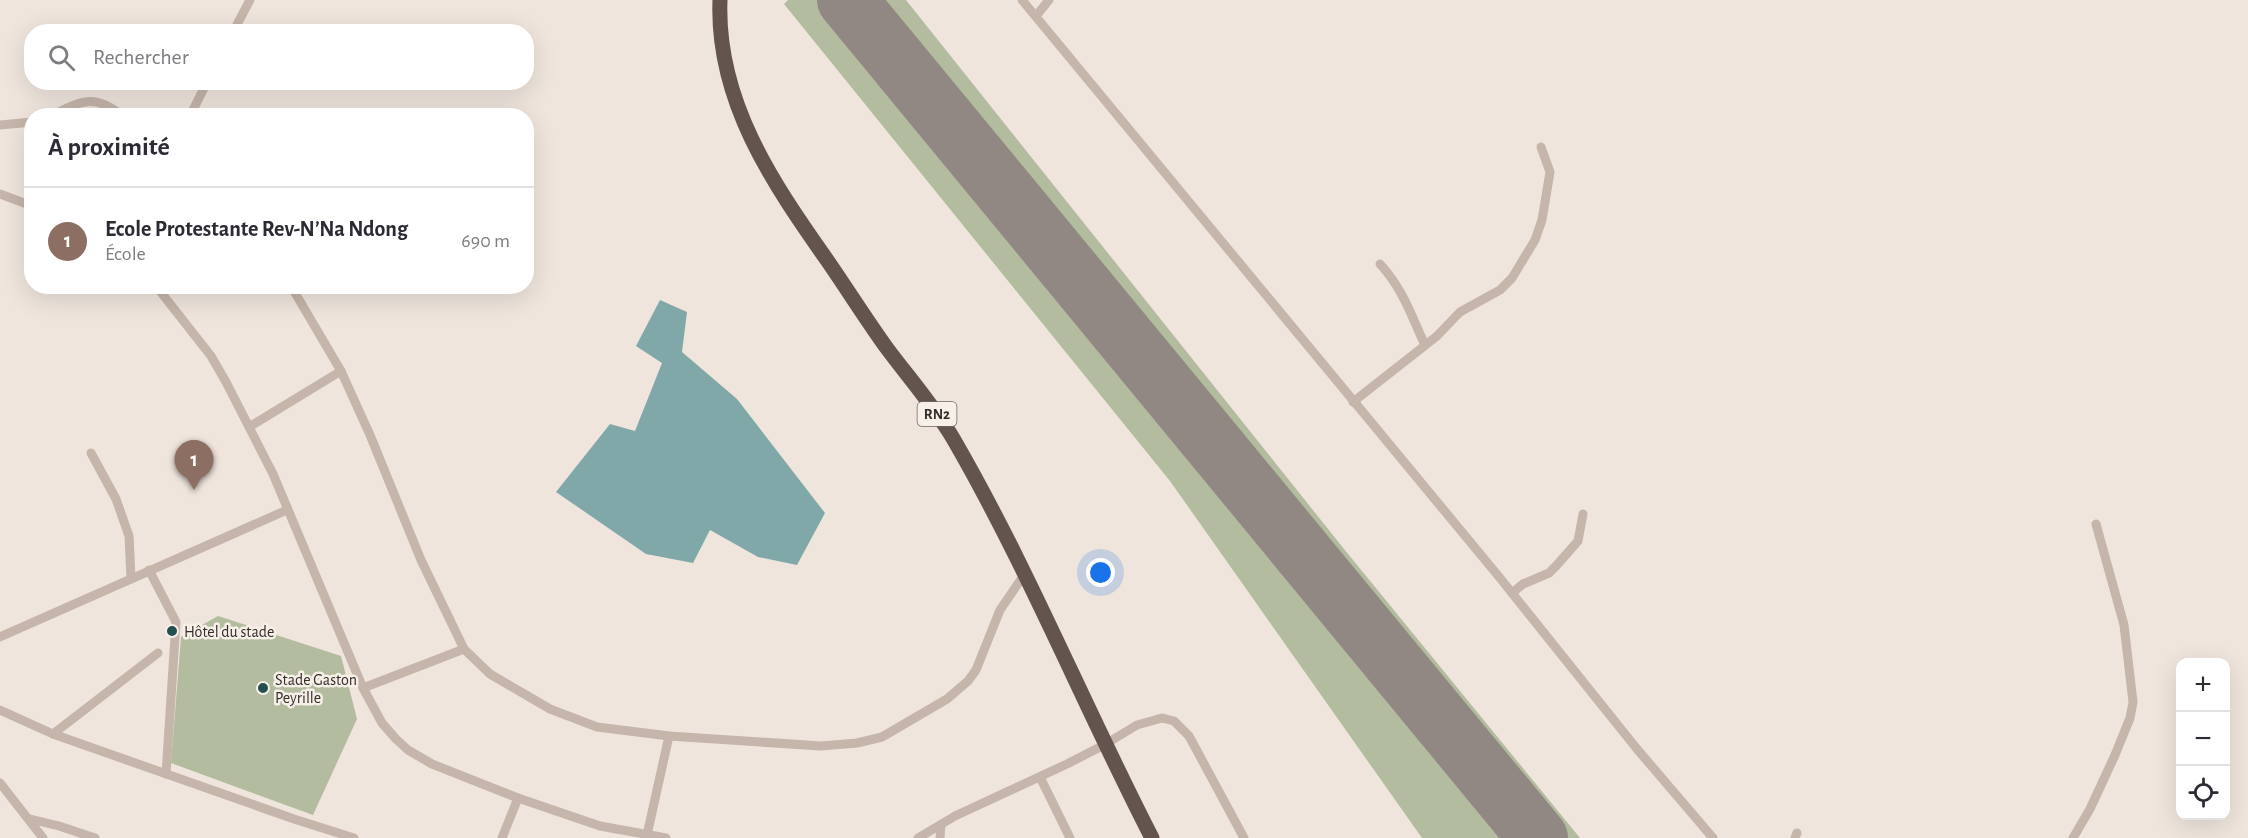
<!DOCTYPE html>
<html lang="fr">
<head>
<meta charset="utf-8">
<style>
	body { margin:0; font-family:"Alegreya Sans",sans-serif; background:#f7f7f7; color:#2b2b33 }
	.controls { position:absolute; right:18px; bottom:18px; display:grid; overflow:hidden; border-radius:12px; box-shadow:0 6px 24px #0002 }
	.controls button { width:54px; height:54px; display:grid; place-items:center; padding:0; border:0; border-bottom:2px solid #e1e1e2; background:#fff; color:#2b2b33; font:30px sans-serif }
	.you { position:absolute; left:1101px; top:573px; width:21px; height:21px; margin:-15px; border:4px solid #fff; border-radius:50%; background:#1a73e8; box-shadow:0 0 0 9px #1a73e833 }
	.badge { display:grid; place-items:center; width:39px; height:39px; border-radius:50%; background:#2563eb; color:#fff; font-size:20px; font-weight:700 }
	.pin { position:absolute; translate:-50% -50px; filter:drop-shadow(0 2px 3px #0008) }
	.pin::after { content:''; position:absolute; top:32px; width:21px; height:18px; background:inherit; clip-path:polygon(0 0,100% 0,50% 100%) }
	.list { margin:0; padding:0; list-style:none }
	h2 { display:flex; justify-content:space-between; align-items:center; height:78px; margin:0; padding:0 24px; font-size:26px }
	h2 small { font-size:20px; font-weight:400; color:#7c7c81 }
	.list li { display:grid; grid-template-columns:39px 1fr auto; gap:18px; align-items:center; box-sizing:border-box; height:108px; padding:0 24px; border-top:2px solid #e1e1e2 }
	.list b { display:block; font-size:22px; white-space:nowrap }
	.list p { margin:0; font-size:20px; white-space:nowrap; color:#7c7c81 }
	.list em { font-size:20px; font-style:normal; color:#7c7c81 }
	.icon { flex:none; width:33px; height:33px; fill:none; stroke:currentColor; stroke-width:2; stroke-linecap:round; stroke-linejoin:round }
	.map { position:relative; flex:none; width:2248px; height:838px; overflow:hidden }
	.search { position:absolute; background:#fff; box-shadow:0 6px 24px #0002; left:24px; top:24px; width:510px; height:66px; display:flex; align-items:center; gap:15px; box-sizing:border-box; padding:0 21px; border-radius:24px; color:#7c7c81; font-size:22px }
	.panel { position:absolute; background:#fff; box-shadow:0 6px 24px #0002; left:24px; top:108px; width:510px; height:186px; border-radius:24px }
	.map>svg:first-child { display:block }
	.green { fill:#b3bc9f }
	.water { fill:#80a8a8 }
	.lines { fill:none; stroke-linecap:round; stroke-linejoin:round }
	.runway { stroke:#928883; stroke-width:60 }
	.minor { stroke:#c5b5aa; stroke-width:9 }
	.trunk { stroke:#64544e; stroke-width:15 }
	.poi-dot { fill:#244f50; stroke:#f7f0e9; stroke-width:2 }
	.labels { text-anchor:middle; stroke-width:5; stroke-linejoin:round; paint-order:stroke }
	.shield { fill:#f7f0e9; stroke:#6e6763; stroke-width:1.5 }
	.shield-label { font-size:15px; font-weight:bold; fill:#342c29 }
	.poi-label { font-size:16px; fill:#342c29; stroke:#f7f0e9; text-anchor:start }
</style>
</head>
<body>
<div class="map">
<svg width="2248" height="838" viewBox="0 0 2248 838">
	<rect width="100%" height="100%" fill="#efe5dd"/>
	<!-- green -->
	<g class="green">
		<path d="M788,0H906L1344,549L1580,838H1422L1170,481L784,4Z"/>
		<path d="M218,616L341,656L357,719L313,815L171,763L181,637Z"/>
	</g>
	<!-- water -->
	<path class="water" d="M660,300L687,312L682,352L737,399L825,513L797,565L758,557L710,530L693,563L646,554L556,492L610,424L635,431L662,363L636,346Z"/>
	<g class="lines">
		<!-- runway -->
		<path class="runway" d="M847,0L1538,838"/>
		<!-- minor -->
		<g class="minor">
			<path d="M1022,0L1500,578L1637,749L1713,838"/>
			<path d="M1036,16L1049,0"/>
			<path d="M233,32L250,0"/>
			<path d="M51,116C80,101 95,93 122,116"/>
			<path d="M190,116L207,82"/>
			<path d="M0,125L32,122"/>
			<path d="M0,194L32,206"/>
			<path d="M1380,264C1403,289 1411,315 1425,345"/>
			<path d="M156,286L211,356L226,382L273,474L363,688L382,723L396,739L408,750L432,764L518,798L600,826L666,838"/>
			<path d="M291,286L341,371L370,435L421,560L464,649L490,674L550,709L597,727L669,736L821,746L857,743L882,737L947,699L968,681L976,670L1000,610L1024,575"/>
			<path d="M1353,402L1437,336L1460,312L1500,290L1512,278L1535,240L1542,220L1550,172L1541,147"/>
			<path d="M249,427L341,371"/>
			<path d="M91,453L116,499L129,536L131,578"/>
			<path d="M149,570L176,622L166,774"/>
			<path d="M1512,593L1523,584L1549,573L1556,566L1578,541L1583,514"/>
			<path d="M0,637L287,510"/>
			<path d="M363,688L464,649"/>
			<path d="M0,710L53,734L294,819L354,838"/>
			<path d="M53,734L158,653"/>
			<path d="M1040,777L1070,838"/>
			<path d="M0,783L43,838"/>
			<path d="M30,819L59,826L95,838"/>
			<path d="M647,835L669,736"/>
			<path d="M502,838L518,798"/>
			<path d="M918,838L955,816L1067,764L1104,745L1137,725L1162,718L1174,721L1189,736L1244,838"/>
			<path d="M940,838L941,825"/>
			<path d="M1795,838L1797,833"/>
			<path d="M2073,838L2090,809L2115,755L2130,718L2133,702L2124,625L2096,524"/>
		</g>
		<!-- trunk -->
		<path class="trunk" d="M720,0C716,100 772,182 827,260C847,289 866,319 886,347C909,378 934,406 954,440C1028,568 1084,706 1152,838"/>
	</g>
	<!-- markers -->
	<g class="poi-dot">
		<circle cx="172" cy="631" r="6"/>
		<circle cx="263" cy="688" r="6"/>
	</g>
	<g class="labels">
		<!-- shield labels -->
		<rect class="shield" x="917.5" y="402" width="39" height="24" rx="4.5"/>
		<g class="shield-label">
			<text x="937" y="419">RN2</text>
		</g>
		<!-- poi labels -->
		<g class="poi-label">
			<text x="184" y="637">Hôtel du stade</text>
			<text x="275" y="685">Stade Gaston<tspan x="275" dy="18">Peyrille</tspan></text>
		</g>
	</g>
</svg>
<div class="controls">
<button>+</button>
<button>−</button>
<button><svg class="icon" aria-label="locate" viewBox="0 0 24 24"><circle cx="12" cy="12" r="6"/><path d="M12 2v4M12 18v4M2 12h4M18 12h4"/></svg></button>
</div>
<div class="you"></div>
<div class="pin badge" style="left:194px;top:490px;background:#8d6e63">1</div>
<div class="search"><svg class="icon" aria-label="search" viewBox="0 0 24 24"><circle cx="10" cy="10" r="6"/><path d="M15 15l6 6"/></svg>Rechercher</div>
<section class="panel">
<h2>À proximité<small></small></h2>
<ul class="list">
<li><span class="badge" style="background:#8d6e63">1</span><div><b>Ecole Protestante Rev-N’Na Ndong</b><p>École</p></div><em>690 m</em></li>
</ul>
</section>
</div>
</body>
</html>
